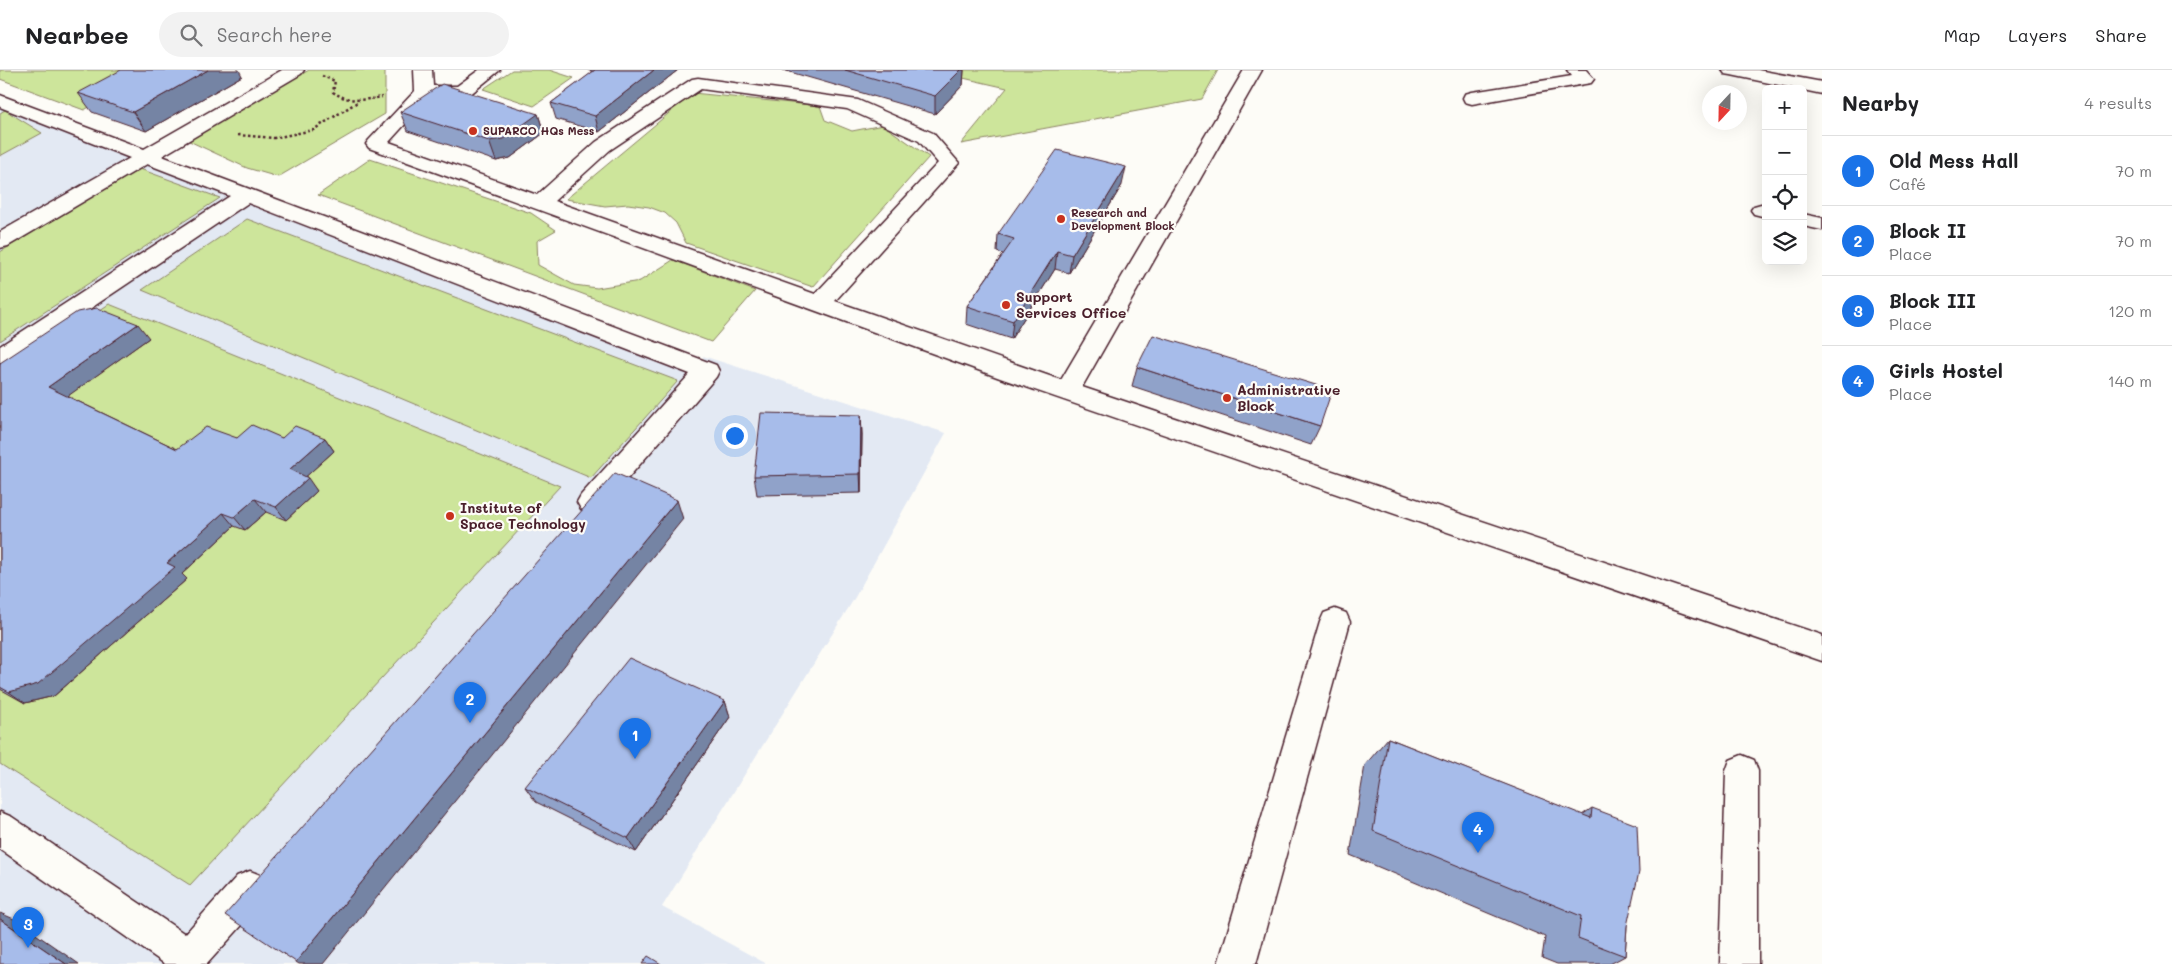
<!DOCTYPE html>
<html lang="en">
<head>
<meta charset="utf-8">
<style>
	body { margin:0; font-family:Mali,sans-serif; background:#f2f2f2; color:#202124 }
	.controls { position:absolute; right:15px; top:15px; display:grid; overflow:hidden; border-radius:8px; box-shadow:0 5px 20px #0002 }
	.controls button { width:45px; height:45px; display:grid; place-items:center; padding:0; border:0; border-bottom:1px solid #e0e0e0; background:#fff; color:#202124; font:25px sans-serif }
	.compass { position:absolute; left:1702px; top:15px; width:45px; height:45px; border-radius:50%; background:#fff; box-shadow:0 5px 20px #0002; rotate:202deg }
	.you { position:absolute; left:734px; top:365px; width:18px; height:18px; margin:-12px; border:4px solid #fff; border-radius:50%; background:#1a73e8; box-shadow:0 0 0 8px #1a73e833 }
	.badge { display:grid; place-items:center; width:32px; height:32px; border-radius:50%; background:#1a73e8; color:#fff; font-size:16px; font-weight:700 }
	.pin { position:absolute; translate:-50% -41px; filter:drop-shadow(0 1px 2px #0008) }
	.pin::after { content:''; position:absolute; top:26px; width:18px; height:15px; background:inherit; clip-path:polygon(0 0,100% 0,50% 100%) }
	.list { margin:0; padding:0; list-style:none }
	h2 { display:flex; justify-content:space-between; align-items:center; height:65px; margin:0; padding:0 20px; font-size:21px }
	h2 small { font-size:16px; font-weight:400; color:#757577 }
	.list li { display:grid; grid-template-columns:32px 1fr auto; gap:15px; align-items:center; box-sizing:border-box; height:70px; padding:0 20px; border-top:1px solid #e0e0e0 }
	.list b { display:block; font-size:19px; white-space:nowrap }
	.list p { margin:0; font-size:16px; white-space:nowrap; color:#757577 }
	.list em { font-size:16px; font-style:normal; color:#757577 }
	.icon { flex:none; width:28px; height:28px; fill:none; stroke:currentColor; stroke-width:2; stroke-linecap:round; stroke-linejoin:round }
	.map { position:relative; flex:none; width:1822px; height:894px; overflow:hidden }
	header { display:flex; align-items:center; gap:30px; box-sizing:border-box; height:70px; padding:0 25px; background:#fff; border-bottom:1px solid #e0e0e0 }
	header strong { font-size:24px }
	nav { display:flex; gap:28px; margin-inline-start:auto; font-size:18px }
	.search { width:350px; height:45px; background:#f2f2f2; display:flex; align-items:center; gap:12px; box-sizing:border-box; padding:0 18px; border-radius:28px; color:#757577; font-size:19px }
	main { display:flex }
	aside { flex:1; background:#fff }
	.map>svg:first-child { display:block }
	.built { fill:#e3e9f3 }
	.green { fill:#cde59b; stroke:#8c8263 }
	.lines { fill:none; stroke-linecap:round; stroke-linejoin:round }
	.minor-casing { stroke:#4a1f2b; stroke-width:3 }
	.path { stroke:#4a1f2b; stroke-width:2.5; stroke-dasharray:2.5 2.5; stroke-linecap:butt }
	.minor { fill:#fdfcf7; fill-rule:evenodd }
	.wall { fill:#90a2c9; stroke:#4a1f2b }
	.shaded-wall { fill:#7584a4; stroke:#4a1f2b }
	.building { fill:#a7bcea; stroke:#4a1f2b }
	.poi-dot { fill:#c8321e; stroke:#fdfcf7; stroke-width:2 }
	.labels { text-anchor:middle; stroke-width:4.5; stroke-linejoin:round; paint-order:stroke }
	.far-poi-label { font-size:11px; font-weight:bold; fill:#4a1f2b; stroke:#fdfcf7; text-anchor:start }
	.poi-label { font-size:14px; font-weight:bold; fill:#4a1f2b; stroke:#fdfcf7; text-anchor:start }
</style>
</head>
<body>
<header>
<strong>Nearbee</strong>
<div class="search"><svg class="icon" aria-label="search" viewBox="0 0 24 24"><circle cx="10" cy="10" r="6"/><path d="M15 15l6 6"/></svg>Search here</div>
<nav><a>Map</a><a>Layers</a><a>Share</a></nav>
</header>
<main>
<div class="map">
<svg width="1822" height="894" viewBox="0 0 1822 894">
	<rect width="100%" height="100%" fill="#fdfcf7"/>
	<filter id="ink" filterUnits="userSpaceOnUse"><feTurbulence type="fractalNoise" baseFrequency=".02" numOctaves="2"/><feDisplacementMap in="SourceGraphic" scale="10" xChannelSelector="R" yChannelSelector="G"/><feConvolveMatrix kernelMatrix="1 2 1 2 8 2 1 2 1" color-interpolation-filters="sRGB"/></filter>
	<g filter="url(#ink)">
		<!-- built -->
		<path class="built" d="M0,38L683,302L706,301L703,286L946,363L854,529L662,837L767,894H0Z"/>
		<!-- green -->
		<g class="green">
			<path d="M0,0H158L84,40L0,9Z"/>
			<path d="M309,0H385V44L278,107L247,98L187,70Z"/>
			<path d="M512,0H549L574,8L534,36L483,19Z"/>
			<path d="M928,0H1218L1202,29L961,74L1007,18Z"/>
			<path d="M693,23L820,36L825,50L852,61L883,55L929,87L813,217L686,173L676,153L665,143L649,137L628,134L605,136L566,129Z"/>
			<path d="M5,40L42,63L0,86V43Z"/>
			<path d="M370,89L531,143L556,160L537,171L538,195L574,215L597,218L640,211L673,190L755,221L711,272L318,125Z"/>
			<path d="M140,99L220,128L0,271V182Z"/>
			<path d="M247,149L678,311L591,408L142,220Z"/>
			<path d="M109,234L560,416L190,815L0,694V307Z"/>
		</g>
		<g class="lines">
			<!-- minor casing -->
			<g class="minor-casing">
				<g id="minor">
					<path d="M282,0H304L301,4L162,86L716,295L719,301L716,307L601,439L591,443L581,439L577,432L581,425L690,304L248,133L9,293L0,295V276L230,126L147,94L8,176L0,178V162L130,88L0,37V25L144,79Z"/>
					<path d="M414,0H432L433,16H457L479,0H500L468,26L429,28L389,72L537,125L596,72L692,9L698,8L858,30L933,63L959,93L835,231L1061,310L1244,0H1262L1082,317L1822,565V591L1000,308L369,78L366,74L369,70L415,21ZM701,19L847,39L919,71L938,93L815,224L554,131L610,80Z"/>
					<path d="M1567,0H1586L1594,9L1591,13L1585,14L1472,34L1465,32L1463,28L1465,24L1472,22L1572,6Z"/>
					<path d="M1722,0H1758L1822,12V24L1731,5L1725,4Z"/>
					<path d="M1761,134L1766,135V147L1754,144L1751,140L1754,136Z"/>
					<path d="M1803,144L1822,148V160L1803,156Z"/>
					<path d="M1335,539L1346,543L1350,552L1256,894H1218L1320,552L1324,543Z"/>
					<path d="M1742,685L1754,690L1758,701V894H1720L1726,701L1730,690Z"/>
					<path d="M0,742L12,747L185,864L237,806L250,801L263,806L268,819L263,832L207,894H165L0,779Z"/>
				</g>
			</g>
			<!-- path -->
			<g class="path">
				<path d="M322,6L335,11L333,22C349,33 364,30 382,27"/>
				<path d="M238,65L274,68L313,60L359,31"/>
			</g>
			<!-- minor -->
			<use href="#minor" class="minor"/>
		</g>
		<!-- wall -->
		<g class="wall">
			<path d="M588,0H678L599,62L556,49L551,33L593,2Z"/>
			<path d="M783,0H964L963,15L935,44Z"/>
			<path d="M242,6L146,61L92,42L78,23Z"/>
			<path d="M400,42L538,44L544,63L510,88L496,91L408,61Z"/>
			<path d="M1122,115L1069,203L1055,199L1011,269L966,254L967,236L1003,184L997,182L998,164Z"/>
			<path d="M149,268L67,326L177,379L237,368H325L334,381L305,407L317,421L286,450L266,442L245,460L234,456L182,504L187,509L54,626L25,633L0,619V293Z"/>
			<path d="M1137,297L1320,356L1311,375L1132,316Z"/>
			<path d="M861,345L862,365L861,423L757,425L754,406Z"/>
			<path d="M725,631L730,647L636,782L536,732L525,717Z"/>
			<path d="M1388,668L1582,745L1592,738L1627,856L1625,886L1610,894H1557L1542,888L1545,867L1350,785L1365,695Z"/>
		</g>
		<!-- shaded-wall -->
		<g class="shaded-wall">
			<path d="M208,0H239L242,6L146,61L133,42Z"/>
			<path d="M654,0H678L599,62L595,46Z"/>
			<path d="M961,0H964L963,15L935,44V26Z"/>
			<path d="M538,44L544,63L510,88L496,91L489,71Z"/>
			<path d="M1126,97L1122,115L1069,203L1072,185Z"/>
			<path d="M1057,181L1055,199L1011,269L1013,251Z"/>
			<path d="M138,254L149,268L61,331L48,317Z"/>
			<path d="M861,345L862,365L861,423L860,404Z"/>
			<path d="M325,368L334,381L300,412L290,399Z"/>
			<path d="M308,408L317,421L286,450L276,437Z"/>
			<path d="M255,429L266,442L245,460L234,447Z"/>
			<path d="M677,430L683,449L323,894H299L296,892Z"/>
			<path d="M223,443L234,456L182,504L187,509L54,626L25,633L9,622L167,493Z"/>
			<path d="M725,631L730,647L636,782L628,768Z"/>
			<path d="M0,843L14,849L79,894H66L0,849Z"/>
		</g>
		<!-- building -->
		<g class="building">
			<path d="M121,0H208L133,42L78,23Z"/>
			<path d="M595,0H654L595,46L551,33Z"/>
			<path d="M845,0H961L935,26Z"/>
			<path d="M442,14L538,44L503,69L489,71L400,42Z"/>
			<path d="M1057,80L1126,97L1072,185L1057,181L1013,251L967,236L1014,169L998,164Z"/>
			<path d="M97,238L138,254L48,317L177,379L206,357L237,368L252,355L282,368L295,356L325,368L290,399L308,408L276,437L255,429L234,447L223,443L167,493L175,497L38,614L9,622L0,617V293L77,242Z"/>
			<path d="M1153,265L1332,320L1320,356L1137,297Z"/>
			<path d="M761,343L861,345L860,404L754,406Z"/>
			<path d="M615,403L677,430L296,892L225,845Z"/>
			<path d="M629,588L725,631L628,768L525,717Z"/>
			<path d="M1388,668L1591,748L1592,738L1637,755L1639,802L1627,856L1625,886L1578,868L1581,846L1373,761Z"/>
			<path d="M0,849L66,894H0Z"/>
			<path d="M648,886L661,894H642Z"/>
		</g>
	</g>
	<!-- markers -->
	<g class="poi-dot">
		<circle cx="473" cy="61" r="5"/>
		<circle cx="1061" cy="149" r="5"/>
		<circle cx="1006" cy="235" r="5"/>
		<circle cx="1227" cy="328" r="5"/>
		<circle cx="450" cy="446" r="5"/>
	</g>
	<g class="labels">
		<!-- far-poi labels -->
		<g class="far-poi-label">
			<text x="483" y="65">SUPARCO HQs Mess</text>
			<text x="1071" y="147">Research and<tspan x="1071" dy="13">Development Block</tspan></text>
		</g>
		<!-- poi labels -->
		<g class="poi-label">
			<text x="1016" y="232">Support<tspan x="1016" dy="16">Services Office</tspan></text>
			<text x="1237" y="325">Administrative<tspan x="1237" dy="16">Block</tspan></text>
			<text x="460" y="443">Institute of<tspan x="460" dy="16">Space Technology</tspan></text>
		</g>
	</g>
</svg>
<div class="controls">
<button>+</button>
<button>−</button>
<button><svg class="icon" aria-label="locate" viewBox="0 0 24 24"><circle cx="12" cy="12" r="6"/><path d="M12 2v4M12 18v4M2 12h4M18 12h4"/></svg></button>
<button><svg class="icon" aria-label="layers" viewBox="0 0 24 24"><path d="M12 4l9 5-9 5-9-5zM3 14l9 5 9-5"/></svg></button>
</div>
<svg class="compass" viewBox="-18 -18 36 36"><path d="M0-13l5 13h-10z" fill="#e53935"/><path d="M0 13l5-13h-10z" fill="#757577"/></svg>
<div class="you"></div>
<div class="pin badge" style="left:635px;top:689px">1</div>
<div class="pin badge" style="left:470px;top:653px">2</div>
<div class="pin badge" style="left:28px;top:878px">3</div>
<div class="pin badge" style="left:1478px;top:783px">4</div>
</div>
<aside>
<h2>Nearby<small>4 results</small></h2>
<ul class="list">
<li><span class="badge">1</span><div><b>Old Mess Hall</b><p>Café</p></div><em>70 m</em></li>
<li><span class="badge">2</span><div><b>Block II</b><p>Place</p></div><em>70 m</em></li>
<li><span class="badge">3</span><div><b>Block III</b><p>Place</p></div><em>120 m</em></li>
<li><span class="badge">4</span><div><b>Girls Hostel</b><p>Place</p></div><em>140 m</em></li>
</ul>
</aside>
</main>
</body>
</html>
